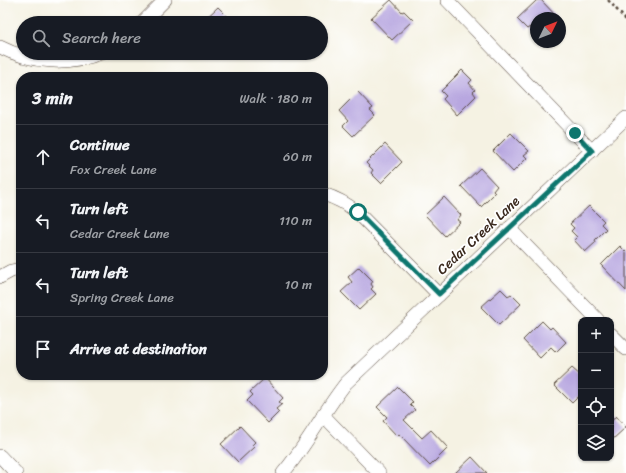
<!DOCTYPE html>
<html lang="en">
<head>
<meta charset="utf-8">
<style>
	body { margin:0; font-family:Sriracha,sans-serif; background:#242831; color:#f1f3f6 }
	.controls { position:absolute; right:12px; bottom:12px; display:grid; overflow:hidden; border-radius:8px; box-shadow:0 1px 3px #0004 }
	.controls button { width:36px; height:36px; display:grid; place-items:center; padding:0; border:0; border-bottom:1px solid #363941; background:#171b24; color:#f1f3f6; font:20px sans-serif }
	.compass { position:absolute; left:530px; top:12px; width:36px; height:36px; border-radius:50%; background:#171b24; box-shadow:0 1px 3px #0004; rotate:47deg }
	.stop { position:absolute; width:12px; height:12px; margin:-9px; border:3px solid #0f766e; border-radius:50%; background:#fff }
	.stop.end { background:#0f766e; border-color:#fff; box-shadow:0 1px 4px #0008 }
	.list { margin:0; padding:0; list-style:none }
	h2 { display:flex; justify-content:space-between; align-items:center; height:52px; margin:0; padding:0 16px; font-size:17px }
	h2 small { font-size:13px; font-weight:400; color:#9ea1a6 }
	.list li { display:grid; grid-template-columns:26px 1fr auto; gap:12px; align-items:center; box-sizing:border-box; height:64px; padding:0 16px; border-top:1px solid #363941 }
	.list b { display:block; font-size:15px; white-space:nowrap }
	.list p { margin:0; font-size:13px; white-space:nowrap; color:#9ea1a6 }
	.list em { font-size:13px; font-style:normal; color:#9ea1a6 }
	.icon { flex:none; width:22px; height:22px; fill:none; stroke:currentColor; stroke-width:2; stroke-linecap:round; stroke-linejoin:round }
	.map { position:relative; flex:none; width:626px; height:473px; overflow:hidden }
	.search { position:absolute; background:#171b24; box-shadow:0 1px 3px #0004; left:16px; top:16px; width:312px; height:44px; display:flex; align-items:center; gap:10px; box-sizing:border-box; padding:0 14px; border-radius:22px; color:#9ea1a6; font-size:15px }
	.panel { position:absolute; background:#171b24; box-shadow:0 1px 3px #0004; left:16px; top:72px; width:312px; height:308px; border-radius:16px }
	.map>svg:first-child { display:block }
	.building { fill:#b8a7e0 }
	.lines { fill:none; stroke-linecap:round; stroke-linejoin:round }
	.street-casing { stroke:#57483c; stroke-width:14 }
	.path { stroke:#57483c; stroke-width:2.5; stroke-dasharray:3 3; stroke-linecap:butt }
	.street { stroke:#fff; stroke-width:13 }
	.route { stroke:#0f766e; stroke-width:5 }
	.labels { text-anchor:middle; stroke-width:3.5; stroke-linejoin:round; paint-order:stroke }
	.street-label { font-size:14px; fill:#3b2a1e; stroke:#fff }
</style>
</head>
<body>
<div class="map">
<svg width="626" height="473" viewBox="0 0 626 473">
	<rect width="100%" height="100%" fill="#fff"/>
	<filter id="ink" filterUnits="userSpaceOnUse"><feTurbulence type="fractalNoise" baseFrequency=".025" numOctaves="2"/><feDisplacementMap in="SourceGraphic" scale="8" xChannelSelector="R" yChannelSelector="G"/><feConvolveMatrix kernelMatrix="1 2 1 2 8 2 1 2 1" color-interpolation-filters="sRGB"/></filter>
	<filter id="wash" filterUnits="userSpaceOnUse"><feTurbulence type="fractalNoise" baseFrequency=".012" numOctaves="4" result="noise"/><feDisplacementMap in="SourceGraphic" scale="16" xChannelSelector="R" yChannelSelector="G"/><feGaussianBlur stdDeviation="0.9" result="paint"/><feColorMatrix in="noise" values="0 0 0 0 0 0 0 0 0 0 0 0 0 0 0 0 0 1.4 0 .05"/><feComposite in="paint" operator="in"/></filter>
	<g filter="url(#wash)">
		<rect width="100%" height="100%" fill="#f5f2e3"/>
		<g id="blocks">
			<!-- building -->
			<g class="building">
				<path d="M391,0L402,12L404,11L413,20L392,40L371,18Z"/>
				<path d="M537,0H541L558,18H536V34L530,27L527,29L517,19Z"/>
				<path d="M218,7L234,23H201Z"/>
				<path d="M462,70L472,80L469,83L475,90L473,92L476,96L457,115L443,99L446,96L441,91Z"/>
				<path d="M358,92L373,108L370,110L375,115L353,136L343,126L348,121L339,111Z"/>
				<path d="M511,133L529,151L524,155L527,158L513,172L493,151Z"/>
				<path d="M385,144L402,162L381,183L371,173L373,170L366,163Z"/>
				<path d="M480,168L497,186L493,191L495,193L481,207L461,186Z"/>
				<path d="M444,197L461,215L457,220L460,222L445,236L425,215Z"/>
				<path d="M589,206L604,221L601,224L606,229L595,240L596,242L585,252L574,240L577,237L571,231L574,228L570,224Z"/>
				<path d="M620,246L626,252V291L601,265Z"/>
				<path d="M359,267L373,281L371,284L373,287L371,289L376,294L359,310L341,292L352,282L348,277Z"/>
				<path d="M501,289L508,296L511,294L521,304L499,325L481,307Z"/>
				<path d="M542,321L550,329L552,327L566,342L556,352L551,347L540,358L523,340Z"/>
				<path d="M572,368L581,376V394L572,403L554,385Z"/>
				<path d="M265,378L283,398L279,402L282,404L276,409L279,412L268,423L247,401L253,395L250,392Z"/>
				<path d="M398,387L413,402L410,405L415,410L404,420L422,438L431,430L448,448L430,466L399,434L397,436L383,421L387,417L377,407Z"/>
				<path d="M616,416L626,427L611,441V422Z"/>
				<path d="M240,426L255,442L252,445L254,447L238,462L221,444Z"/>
				<path d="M472,457L487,473H455Z"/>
			</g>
		</g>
	</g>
	<g filter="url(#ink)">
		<use href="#blocks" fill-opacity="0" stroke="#57483c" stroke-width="1"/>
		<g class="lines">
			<!-- street casing -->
			<g class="street-casing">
				<g id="street">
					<path d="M447,0L592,151"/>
					<path d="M142,23L165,0"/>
					<path d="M0,47C31,63 68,66 101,53"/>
					<path d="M323,194C336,198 346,203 357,212L439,295"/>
					<path d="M509,228L598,320"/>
					<path d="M0,277L11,271L21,269"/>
					<path d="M611,334L626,349"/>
					<path d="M323,415L379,473"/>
					<path d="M0,456L16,473"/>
					<path d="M283,473C307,445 323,412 346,383L626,118"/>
				</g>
			</g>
			<!-- path -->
			<path class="path" d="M608,0L626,20"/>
			<!-- street -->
			<use href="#street" class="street"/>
		</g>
	</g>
	<g class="lines" filter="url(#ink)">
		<!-- route -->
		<path class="route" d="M358,212L439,294L592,151L575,133"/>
	</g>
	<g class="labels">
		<!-- street labels -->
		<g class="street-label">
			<text transform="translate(478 235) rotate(-43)" y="5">Cedar Creek Lane</text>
		</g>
	</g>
</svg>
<div class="controls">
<button>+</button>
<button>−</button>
<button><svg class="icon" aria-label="locate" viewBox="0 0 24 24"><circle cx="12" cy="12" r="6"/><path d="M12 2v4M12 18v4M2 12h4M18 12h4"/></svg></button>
<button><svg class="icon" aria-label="layers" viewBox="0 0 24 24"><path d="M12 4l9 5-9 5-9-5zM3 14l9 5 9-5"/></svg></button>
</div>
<svg class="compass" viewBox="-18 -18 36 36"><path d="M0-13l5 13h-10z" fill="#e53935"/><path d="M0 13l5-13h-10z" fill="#9ea1a6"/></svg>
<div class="stop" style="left:358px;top:212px"></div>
<div class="stop end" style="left:575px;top:133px"></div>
<div class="search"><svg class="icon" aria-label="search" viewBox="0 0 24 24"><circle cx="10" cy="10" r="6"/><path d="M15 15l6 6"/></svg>Search here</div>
<section class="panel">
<h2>3 min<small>Walk · 180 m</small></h2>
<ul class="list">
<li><svg class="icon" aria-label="ahead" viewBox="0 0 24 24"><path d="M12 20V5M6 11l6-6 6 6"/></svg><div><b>Continue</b><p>Fox Creek Lane</p></div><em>60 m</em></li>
<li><svg class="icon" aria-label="left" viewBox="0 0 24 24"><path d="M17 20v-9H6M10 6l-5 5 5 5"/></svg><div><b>Turn left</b><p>Cedar Creek Lane</p></div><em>110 m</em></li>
<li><svg class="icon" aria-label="left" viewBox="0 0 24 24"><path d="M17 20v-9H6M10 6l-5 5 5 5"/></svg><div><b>Turn left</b><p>Spring Creek Lane</p></div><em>10 m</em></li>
<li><svg class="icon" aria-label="arrive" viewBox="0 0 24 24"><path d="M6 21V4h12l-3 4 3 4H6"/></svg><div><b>Arrive at destination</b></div></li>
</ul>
</section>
</div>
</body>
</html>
